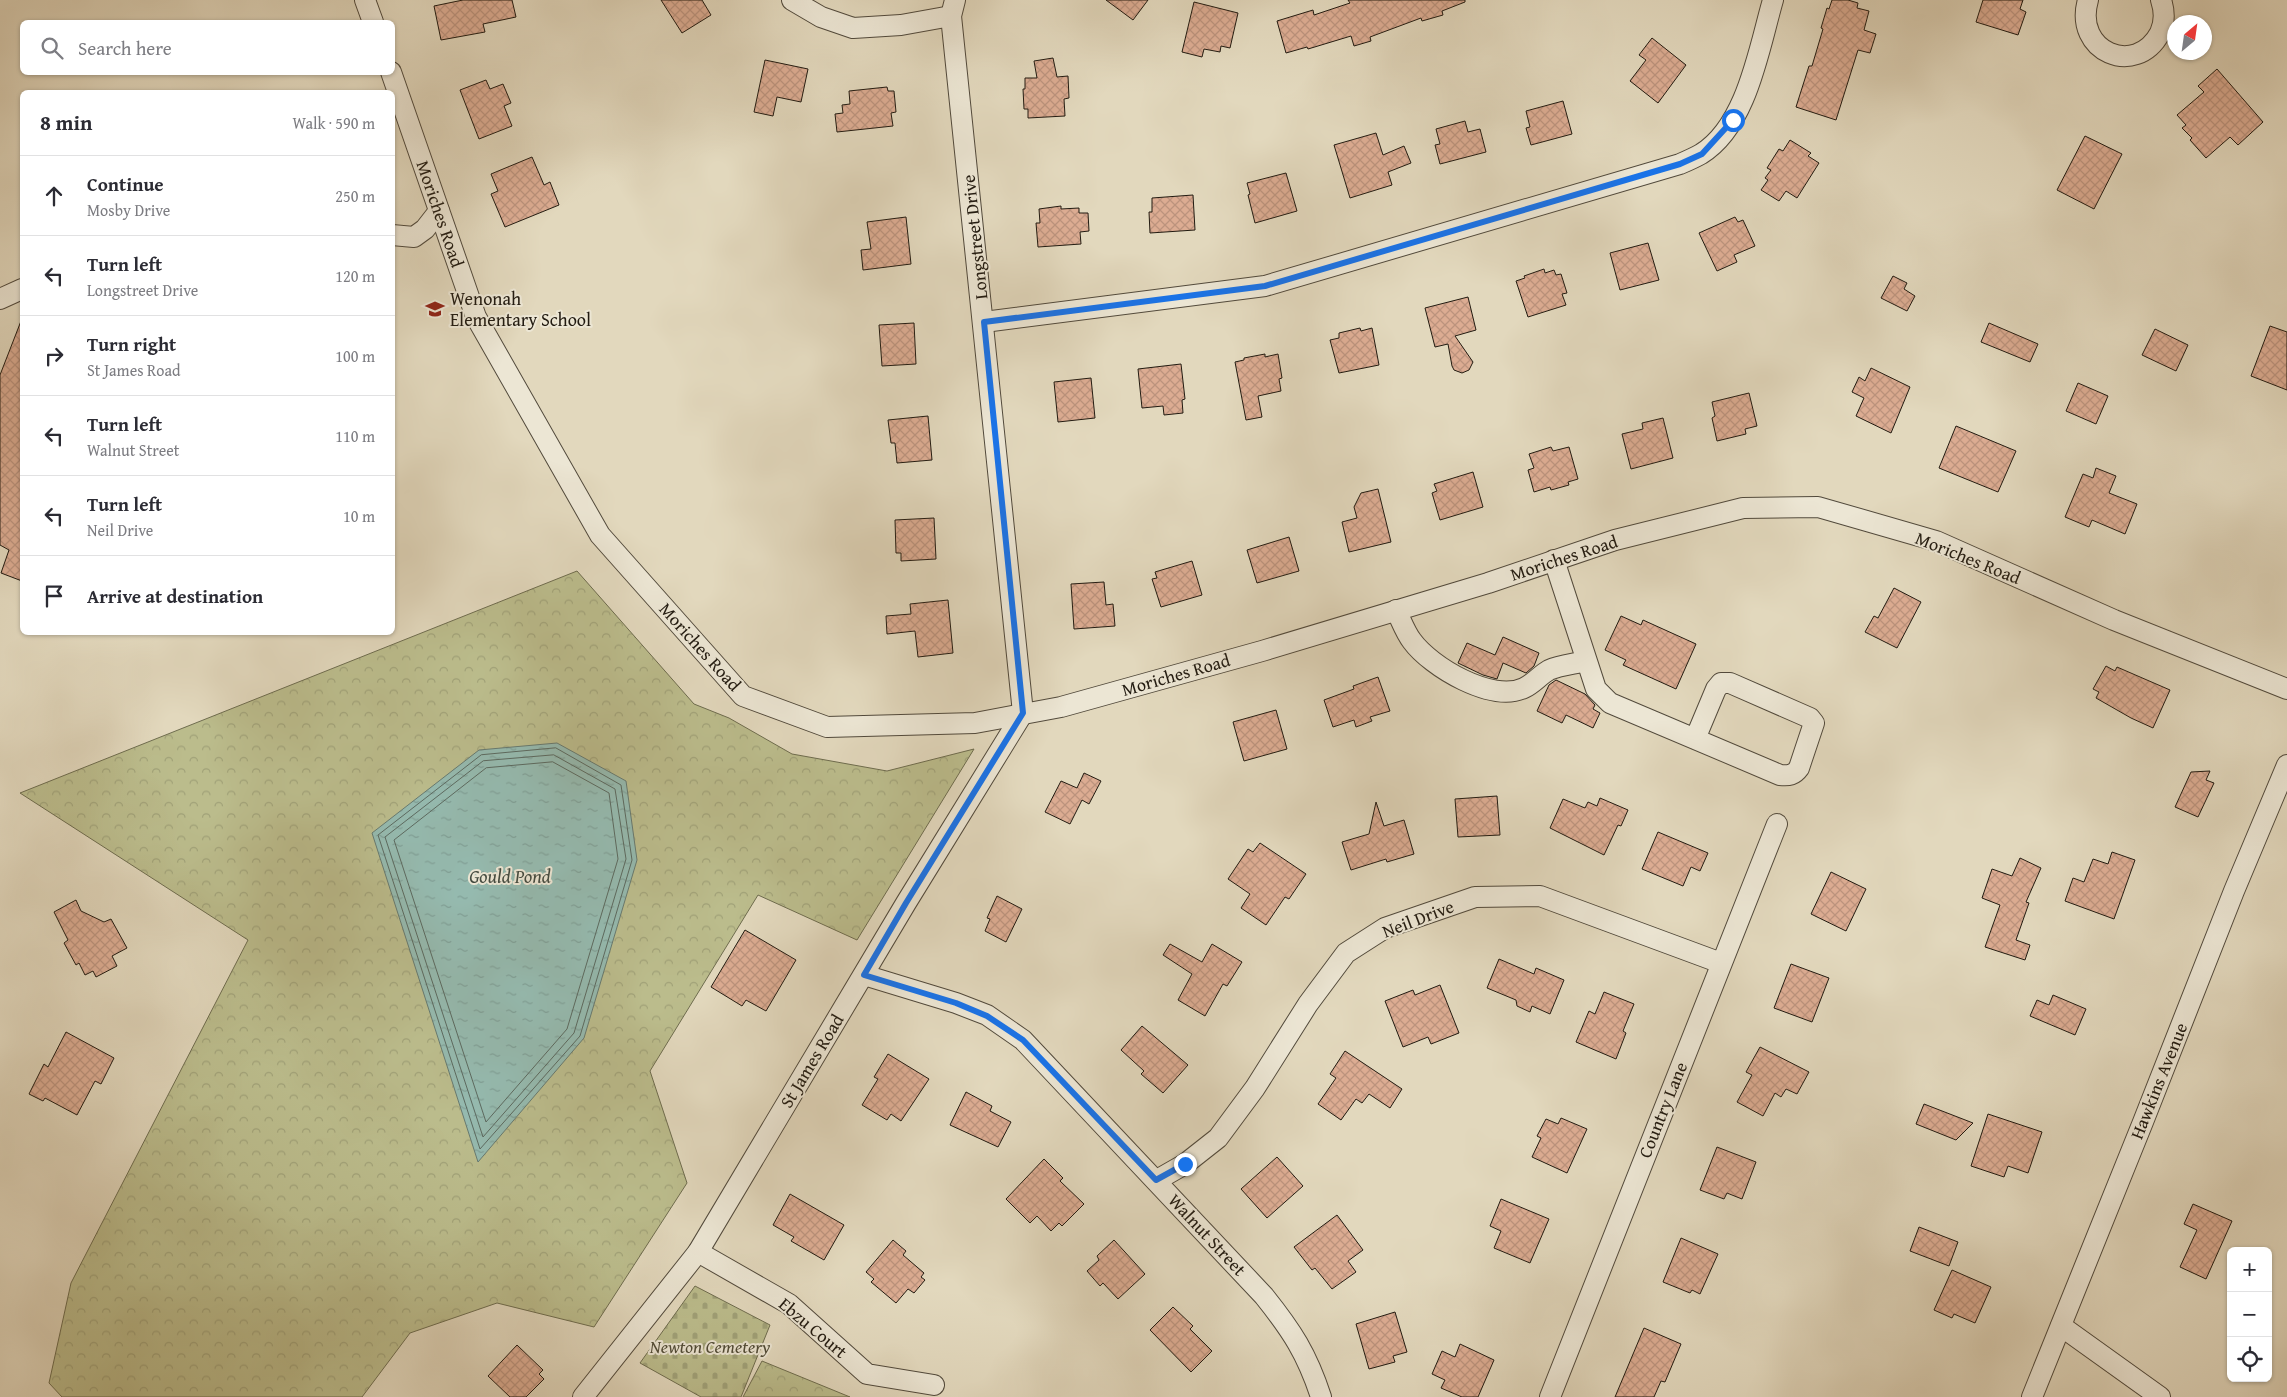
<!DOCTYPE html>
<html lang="en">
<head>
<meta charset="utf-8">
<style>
	body { margin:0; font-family:"Gentium Book Plus",serif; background:#f2f2f3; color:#2b2b33 }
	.controls { position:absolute; right:15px; bottom:15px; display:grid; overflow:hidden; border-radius:8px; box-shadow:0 1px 4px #0004 }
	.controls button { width:45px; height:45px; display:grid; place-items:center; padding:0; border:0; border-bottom:1px solid #e1e1e2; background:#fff; color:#2b2b33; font:25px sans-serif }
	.compass { position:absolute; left:2167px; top:15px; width:45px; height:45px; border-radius:50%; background:#fff; box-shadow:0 1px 4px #0004; rotate:29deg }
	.stop { position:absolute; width:15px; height:15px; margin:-11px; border:4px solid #1a73e8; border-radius:50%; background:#fff }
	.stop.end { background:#1a73e8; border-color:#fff; box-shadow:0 1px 5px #0008 }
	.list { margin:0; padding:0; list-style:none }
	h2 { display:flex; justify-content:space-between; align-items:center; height:65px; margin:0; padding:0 20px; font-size:21px }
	h2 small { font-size:16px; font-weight:400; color:#7c7c81 }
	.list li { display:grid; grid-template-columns:32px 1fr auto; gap:15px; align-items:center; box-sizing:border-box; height:80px; padding:0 20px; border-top:1px solid #e1e1e2 }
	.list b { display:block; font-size:19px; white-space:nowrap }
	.list p { margin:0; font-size:16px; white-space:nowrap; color:#7c7c81 }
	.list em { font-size:16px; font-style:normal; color:#7c7c81 }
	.icon { flex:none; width:28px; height:28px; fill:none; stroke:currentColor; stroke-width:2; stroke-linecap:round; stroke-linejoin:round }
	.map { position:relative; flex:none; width:2287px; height:1397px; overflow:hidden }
	.search { position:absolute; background:#fff; box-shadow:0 1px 4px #0004; left:20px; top:20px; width:375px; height:55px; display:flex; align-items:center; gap:12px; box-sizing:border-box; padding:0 18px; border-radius:8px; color:#7c7c81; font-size:19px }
	.panel { position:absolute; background:#fff; box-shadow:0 1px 4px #0004; left:20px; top:90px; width:375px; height:545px; border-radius:8px }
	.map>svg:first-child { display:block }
	.forest { fill:url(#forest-crowns); stroke:#6e6c4e }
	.cemetery { fill:url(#cemetery-stones); stroke:#6e6c4e }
	.water { fill:url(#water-ripples); stroke:#677a70 }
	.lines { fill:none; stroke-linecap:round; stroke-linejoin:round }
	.shore { stroke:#5c6a60; stroke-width:1 }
	.building { fill:url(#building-cross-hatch); stroke:#221b11 }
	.minor-casing { stroke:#524a3c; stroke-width:22 }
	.minor { stroke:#ece6d4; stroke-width:20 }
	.route { stroke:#1a73e8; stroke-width:6 }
	.labels { text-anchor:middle; stroke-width:4; stroke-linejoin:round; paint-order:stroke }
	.street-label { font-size:18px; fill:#221b11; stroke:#ece6d4 }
	.poi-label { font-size:18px; fill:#221b11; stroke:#ece6d4; text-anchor:start }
	.park-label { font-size:18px; font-style:italic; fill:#504b36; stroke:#ece6d4 }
	.water-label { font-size:19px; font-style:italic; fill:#444b40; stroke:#ece6d4 }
</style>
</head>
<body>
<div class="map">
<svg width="2287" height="1397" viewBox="0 0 2287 1397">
	<defs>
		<pattern id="forest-crowns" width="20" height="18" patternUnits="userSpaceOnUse" patternTransform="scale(1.25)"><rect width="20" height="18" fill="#bbbc8c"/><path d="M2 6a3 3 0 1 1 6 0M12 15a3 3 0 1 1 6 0" fill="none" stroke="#a0a178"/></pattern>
		<pattern id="cemetery-stones" width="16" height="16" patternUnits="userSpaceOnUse" patternTransform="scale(1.25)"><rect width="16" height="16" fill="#bbbc8c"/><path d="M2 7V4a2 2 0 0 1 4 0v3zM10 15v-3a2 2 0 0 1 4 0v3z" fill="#a0a178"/></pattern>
		<pattern id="water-ripples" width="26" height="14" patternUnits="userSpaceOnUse" patternTransform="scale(1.25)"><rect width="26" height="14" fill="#95baaf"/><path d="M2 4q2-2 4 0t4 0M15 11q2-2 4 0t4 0" fill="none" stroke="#809f96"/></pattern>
		<pattern id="building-cross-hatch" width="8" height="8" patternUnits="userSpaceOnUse" patternTransform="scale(1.25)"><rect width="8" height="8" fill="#dcac92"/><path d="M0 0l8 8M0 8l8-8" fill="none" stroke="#bc937d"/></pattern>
	</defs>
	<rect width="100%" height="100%" fill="#e2d8bd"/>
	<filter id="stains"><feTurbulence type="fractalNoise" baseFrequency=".004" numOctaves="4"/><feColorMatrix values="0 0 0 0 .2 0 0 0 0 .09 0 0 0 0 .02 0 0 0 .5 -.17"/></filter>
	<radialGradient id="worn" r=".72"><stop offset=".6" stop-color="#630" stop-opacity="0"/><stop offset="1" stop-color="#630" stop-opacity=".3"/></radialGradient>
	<!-- forest -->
	<g class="forest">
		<path d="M577,571L694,704L729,718L792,754L887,771L974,749L857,940L758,895L650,1071L687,1183L594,1327L497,1303L410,1333L362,1397H62L49,1383L71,1283L248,940L20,793Z"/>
		<path d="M762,1361L850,1397H743Z"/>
	</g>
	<!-- cemetery -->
	<path class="cemetery" d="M695,1286L770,1325L741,1397H701L640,1363Z"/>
	<!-- water -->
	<path class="water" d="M557,743L626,781L637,860L584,1038L478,1162L372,833L479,750Z"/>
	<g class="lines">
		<!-- shore -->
		<g class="shore">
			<path d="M556,748L621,785L632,860L580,1036L480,1149L378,835L481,755Z"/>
			<path d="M554,755L615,789L626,859L574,1033L483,1137L385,837L483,761Z"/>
			<path d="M553,762L609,793L618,859L567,1029L486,1122L394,840L486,768Z"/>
		</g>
	</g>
	<!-- building -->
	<g class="building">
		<path d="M463,0H512L516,17L483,24L485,32L441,40L434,6Z"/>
		<path d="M661,0H702L711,15L682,33Z"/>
		<path d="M1106,0H1148L1133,20Z"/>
		<path d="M1348,0H1465V2L1442,11L1443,15L1422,21L1421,18L1370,37L1371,41L1354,46L1351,36L1308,49L1307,47L1286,53L1277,21L1313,10L1314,15L1350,3Z"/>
		<path d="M1832,0H1848L1858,3L1857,8L1869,11L1864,30L1876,34L1870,53L1858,50L1836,120L1796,107L1809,66H1812L1823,29L1821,28L1827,8L1829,9Z"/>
		<path d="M1983,0H2023L2020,9L2026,12L2018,35L1976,22Z"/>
		<path d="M1194,2L1238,13L1230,48L1221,46L1220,52L1204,49L1202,57L1182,52Z"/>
		<path d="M1652,38L1686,65L1658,103L1630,81L1646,60L1639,55Z"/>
		<path d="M1053,58L1057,77L1068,76L1069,98L1064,99L1065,116L1028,118V109H1024L1023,89H1025V78H1037L1034,61Z"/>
		<path d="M765,60L808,69L801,102L777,97L773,116L754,112Z"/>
		<path d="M2217,69L2263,122L2238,145L2230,137L2206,158L2190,140L2192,138L2182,128L2186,125L2177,115L2204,92L2198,86Z"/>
		<path d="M486,80L490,89L503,84L511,103L504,106L512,126L479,139L460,90Z"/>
		<path d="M887,87L888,91H894L896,112L891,113L893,126L837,132L835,114L843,113L842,105L850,104L849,91Z"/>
		<path d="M1563,101L1572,134L1531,145L1526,128L1530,127L1526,111Z"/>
		<path d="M1465,121L1468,132L1480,129L1486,152L1440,164L1435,145L1440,144L1436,129Z"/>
		<path d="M1376,133L1383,155L1404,146L1411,163L1388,172L1392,185L1350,198L1334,145Z"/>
		<path d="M2085,136L2122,154L2094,209L2057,190Z"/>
		<path d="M1790,140L1811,153L1808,156L1819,163L1797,198L1786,191L1779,201L1761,190L1768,180L1765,178L1771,170L1767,168L1779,149L1783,151Z"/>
		<path d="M532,157L544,185L550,182L559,205L505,227L491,194L498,191L491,174Z"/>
		<path d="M1286,173L1297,211L1255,223L1248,195L1250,194L1247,183Z"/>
		<path d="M1193,195L1195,230L1150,233L1149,212H1152V198Z"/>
		<path d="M1061,206V209L1079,208V213H1088L1089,231L1080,232L1081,244L1038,247L1036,223H1040L1039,209Z"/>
		<path d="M906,217L911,264L863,270L861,250L871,249L867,222Z"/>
		<path d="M1735,217L1738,222L1743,220L1755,246L1734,255L1737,262L1717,271L1699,233Z"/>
		<path d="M1648,243L1659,280L1620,290L1610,253Z"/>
		<path d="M1544,269L1545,273L1554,270L1556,275L1561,274L1567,293L1562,294L1566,305L1528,317L1516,281L1525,278L1524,276Z"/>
		<path d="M1893,276L1907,283L1904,289L1915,296L1907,311L1881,298Z"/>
		<path d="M1468,297L1476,330L1455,336L1473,362L1469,370L1462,373L1454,370L1452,366L1448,344L1435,347L1425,308Z"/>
		<path d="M21,321H22V581L1,573L9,550L0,545V375Z"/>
		<path d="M914,323L916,364L882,366L879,325Z"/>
		<path d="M1989,323L2038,344L2030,362L1981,342Z"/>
		<path d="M2270,326L2287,332V390L2251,376Z"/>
		<path d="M1360,328L1361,331L1372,328L1379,365L1339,373L1330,340L1339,338V333Z"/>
		<path d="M2155,329L2188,345L2176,371L2142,355Z"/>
		<path d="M1265,354V357L1278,354L1282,378L1279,379L1281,391L1258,396L1262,417L1246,420L1235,362L1244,360V358Z"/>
		<path d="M1181,364L1185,399L1182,400L1183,413L1164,415L1163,406L1142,408L1138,369Z"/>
		<path d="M1871,368L1910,387L1891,433L1856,416L1864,398L1852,392L1859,377L1865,381Z"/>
		<path d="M1091,378L1095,418L1058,422L1054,382Z"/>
		<path d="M2078,383L2108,396L2096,424L2066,411Z"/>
		<path d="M1749,393L1757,426L1745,429L1746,434L1717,441L1712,418L1715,416L1712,402Z"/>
		<path d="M928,416L932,460L897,463L895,443H891L888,420Z"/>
		<path d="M1663,418L1673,458L1631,469L1622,434L1643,429L1642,423Z"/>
		<path d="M1956,426L2016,451L1998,492L1939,468Z"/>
		<path d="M1551,447L1553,451L1569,447L1578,479L1568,482L1569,485L1551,490L1550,487L1534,492L1528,470L1534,468L1529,454Z"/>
		<path d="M2096,468L2116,476L2109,493L2137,504L2125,534L2092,520L2089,527L2065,517L2083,474L2093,478Z"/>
		<path d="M1473,472L1483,507L1440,520L1432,493L1437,491L1434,484Z"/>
		<path d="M1378,489L1391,542L1349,552L1342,522L1357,518L1354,507L1361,493Z"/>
		<path d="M934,518L936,559L901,561V553H896L895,520Z"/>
		<path d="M1289,537L1299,571L1257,583L1247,550Z"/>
		<path d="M1192,561L1202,595L1161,607L1152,579L1157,578L1155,572Z"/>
		<path d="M1104,582L1106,605L1113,604L1115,626L1074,629L1071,584Z"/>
		<path d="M1894,588L1921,602L1897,648L1865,632L1874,616L1878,618Z"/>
		<path d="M948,600L953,653L918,657L915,631L887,634L886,616L911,614L910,604Z"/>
		<path d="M1621,616L1641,625L1643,620L1696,644L1676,689L1623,665L1626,660L1605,650Z"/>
		<path d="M1503,637L1539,653L1534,666L1526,673L1503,663L1497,679L1483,675L1458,663L1467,643L1495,655Z"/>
		<path d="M2106,666L2115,671L2117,667L2170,690L2153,728L2131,718L2096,698L2099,692L2093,689Z"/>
		<path d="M1378,677L1390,711L1370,717L1372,721L1356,727L1354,720L1333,727L1324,700L1354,689L1353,686Z"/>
		<path d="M1556,680L1585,694L1595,705L1593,709L1600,713L1593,728L1566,715L1562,723L1537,711L1549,685Z"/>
		<path d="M1276,710L1287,749L1244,761L1233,722Z"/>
		<path d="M2210,771L2206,780L2214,783L2198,817L2175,807L2191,772Z"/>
		<path d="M1084,773L1101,781L1089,804L1082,800L1070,824L1045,812L1061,781L1077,788Z"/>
		<path d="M1497,796L1500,835L1458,837L1455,799Z"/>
		<path d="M1600,798L1628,810L1621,826L1618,825L1604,855L1550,828L1563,799L1585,808L1588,802L1597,806Z"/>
		<path d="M1376,802L1384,826L1404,820L1414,854L1387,862L1386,859L1351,870L1342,842L1369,834Z"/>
		<path d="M1658,832L1708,853L1700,871L1691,867L1683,886L1642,869Z"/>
		<path d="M1260,843L1306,874L1289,899L1285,897L1266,925L1241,908L1250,894L1228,879L1248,849L1253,852Z"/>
		<path d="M2112,852L2135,860L2114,919L2065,901L2073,878L2084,882L2093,859L2108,864Z"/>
		<path d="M2020,858L2041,868L2026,902L2029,903L2016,940L2030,945L2025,960L1985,947L2000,905L1982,898L1992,869L2012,876Z"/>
		<path d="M1831,872L1866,889L1846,931L1811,914Z"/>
		<path d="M997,896L1022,909L1006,942L985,931L990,919L987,918Z"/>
		<path d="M76,900L81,911L104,922L111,919L127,948L112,956L117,966L96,977L93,971L85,975L79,963L76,965L64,943L68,940L54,912Z"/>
		<path d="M745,930L796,960L766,1011L746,1000L742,1006L711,987Z"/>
		<path d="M1170,944L1202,962L1212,944L1242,962L1227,986L1223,984L1205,1016L1178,1000L1192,974L1163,955Z"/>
		<path d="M1499,959L1534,974L1536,968L1564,980L1550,1014L1532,1006L1530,1012L1517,1006L1516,1000L1487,988Z"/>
		<path d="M1791,964L1829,978L1812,1022L1774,1008Z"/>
		<path d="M1440,985L1459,1033L1431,1044L1428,1037L1403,1047L1385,1001L1413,990L1415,995Z"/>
		<path d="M1604,992L1634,1004L1623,1031L1626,1033L1616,1059L1576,1042L1589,1011L1595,1014Z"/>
		<path d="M2053,995L2086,1009L2075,1035L2030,1016L2037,1000L2049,1005Z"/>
		<path d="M1142,1026L1188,1065L1163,1093L1141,1074L1144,1071L1121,1050Z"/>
		<path d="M66,1032L114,1058L101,1084L95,1081L77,1115L45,1098L43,1101L29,1094L44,1064L48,1067Z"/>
		<path d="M1760,1047L1809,1072L1797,1094L1786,1089L1781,1097L1775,1093L1763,1116L1737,1102L1752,1075L1746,1072Z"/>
		<path d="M1345,1051L1402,1089L1390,1108L1369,1094L1362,1103L1356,1099L1341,1120L1318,1104L1336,1078L1330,1074Z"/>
		<path d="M888,1054L929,1079L901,1121L891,1114L887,1120L862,1105L878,1079L874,1077Z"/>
		<path d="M966,1092L992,1106L990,1111L1011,1122L998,1147L950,1125Z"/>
		<path d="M1924,1104L1973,1123L1956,1140L1916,1124Z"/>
		<path d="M1988,1114L2042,1132L2028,1173L2008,1166L2004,1177L1971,1166Z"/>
		<path d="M1561,1118L1587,1129L1567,1173L1532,1157L1541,1138L1537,1136L1546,1119L1558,1124Z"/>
		<path d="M1717,1147L1756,1162L1742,1199L1727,1193L1724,1199L1700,1190Z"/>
		<path d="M1277,1157L1303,1186L1267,1218L1241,1189Z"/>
		<path d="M1044,1159L1063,1178L1060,1181L1084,1204L1062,1226L1059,1223L1051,1231L1037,1216L1030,1223L1006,1199Z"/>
		<path d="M790,1194L844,1225L824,1260L791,1241L794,1237L773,1225Z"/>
		<path d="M1501,1199L1549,1219L1530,1263L1494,1248L1501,1231L1490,1226Z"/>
		<path d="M2193,1204L2232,1221L2206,1279L2180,1267L2197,1230L2184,1224Z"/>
		<path d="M1337,1215L1363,1250L1348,1261L1356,1272L1332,1289L1315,1268L1312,1270L1294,1247Z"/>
		<path d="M1919,1227L1958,1242L1949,1266L1910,1251Z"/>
		<path d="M1681,1238L1718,1254L1700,1294L1692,1290L1690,1293L1663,1282Z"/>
		<path d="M893,1240L906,1251L903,1255L924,1273L921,1277L925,1280L914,1293L908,1289L896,1303L871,1282L874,1279L866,1272Z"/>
		<path d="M1114,1240L1145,1274L1118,1299L1103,1283L1100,1286L1087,1271L1099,1260L1097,1256Z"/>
		<path d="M1952,1270L1991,1287L1975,1323L1954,1314L1952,1318L1934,1310Z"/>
		<path d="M1173,1307L1193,1326L1190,1329L1212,1351L1191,1372L1150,1330Z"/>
		<path d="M1395,1312L1407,1352L1393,1356L1395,1362L1369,1369L1356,1324Z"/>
		<path d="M1644,1328L1681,1344L1665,1382L1661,1381L1654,1397H1615Z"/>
		<path d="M1460,1344L1494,1360L1478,1397H1462L1441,1388L1445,1380L1432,1374L1442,1351L1455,1357Z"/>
		<path d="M517,1345L543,1370L539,1374L544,1379L526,1397H510L488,1376Z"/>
	</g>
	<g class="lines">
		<!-- minor casing -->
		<g class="minor-casing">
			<g id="minor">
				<path d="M365,0L373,22"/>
				<path d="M792,0L821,17L853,28L901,25L951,16"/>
				<path d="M2088,0C2073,52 2136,78 2160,33C2165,22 2165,12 2161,0"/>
				<path d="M391,72L476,317L600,535L743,696L827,727L975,723L1061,707L1262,651L1488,583L1615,540L1743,508L1818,507L1936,541L2114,620L2287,689"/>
				<path d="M392,235L414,237L425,229L439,211"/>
				<path d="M0,299L22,289"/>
				<path d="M984,322L1265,286L1680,164C1687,161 1694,158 1701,154C1747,126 1759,48 1773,0"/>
				<path d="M1554,560L1596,689L1610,703L1780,775C1789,776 1794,775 1799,768L1814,723L1810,718L1730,683H1721L1716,689L1695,739"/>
				<path d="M1396,610C1401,620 1405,632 1412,641C1431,667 1492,703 1524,688C1533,684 1540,675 1549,670C1560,665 1574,664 1586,661"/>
				<path d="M864,975L956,1003L987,1015L1023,1040L1264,1296C1292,1331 1307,1354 1321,1397"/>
				<path d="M1157,1180L1185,1164L1218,1138L1255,1088L1308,1004L1346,953L1385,928L1475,897L1540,896L1721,963"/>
				<path d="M698,1252L789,1304L867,1374L934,1385"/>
				<path d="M2061,1326L2160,1397"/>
				<path d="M583,1397L698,1252L906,903L1023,713L951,16L955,0"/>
				<path d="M1550,1397L1777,824"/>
				<path d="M2032,1397L2143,1122L2234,891L2287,765"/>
			</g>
		</g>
		<!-- minor -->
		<use href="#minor" class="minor"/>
	</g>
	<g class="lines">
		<!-- route -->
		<path class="route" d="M1185,1164L1156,1180L1023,1040L987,1016L956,1003L864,975L906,903L1023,713L984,322L1265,286L1680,164L1702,154L1733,120"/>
	</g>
	<!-- icons -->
	<defs>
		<g id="school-bare" transform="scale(1.5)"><path d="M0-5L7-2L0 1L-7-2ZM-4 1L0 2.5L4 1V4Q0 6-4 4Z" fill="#8f2418" stroke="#ece6d4" stroke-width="2.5" paint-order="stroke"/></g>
	</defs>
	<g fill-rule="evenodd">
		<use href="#school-bare" x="435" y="309"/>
	</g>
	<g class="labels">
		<!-- street labels -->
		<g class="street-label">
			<text transform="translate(440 214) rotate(71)" y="6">Moriches Road</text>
			<text transform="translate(975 237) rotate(-96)" y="6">Longstreet Drive</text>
			<text transform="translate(1564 558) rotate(-18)" y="6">Moriches Road</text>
			<text transform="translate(1968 558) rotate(22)" y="6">Moriches Road</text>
			<text transform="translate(700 647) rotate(48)" y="6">Moriches Road</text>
			<text transform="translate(1176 675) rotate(-16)" y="6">Moriches Road</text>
			<text transform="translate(1418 919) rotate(-21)" y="6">Neil Drive</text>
			<text transform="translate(812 1061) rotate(-59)" y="6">St James Road</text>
			<text transform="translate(2159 1081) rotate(-68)" y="6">Hawkins Avenue</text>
			<text transform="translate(1663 1110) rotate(-68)" y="6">Country Lane</text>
			<text transform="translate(1207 1235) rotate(47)" y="6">Walnut Street</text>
			<text transform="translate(813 1328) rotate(40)" y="6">Ebzu Court</text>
		</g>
		<!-- poi labels -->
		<g class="poi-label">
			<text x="450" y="305">Wenonah<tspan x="450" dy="21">Elementary School</tspan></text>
		</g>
		<!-- park labels -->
		<g class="park-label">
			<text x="710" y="1353">Newton Cemetery</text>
		</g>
		<!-- water labels -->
		<g class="water-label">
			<text x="510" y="883">Gould Pond</text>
		</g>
	</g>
	<rect width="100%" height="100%" filter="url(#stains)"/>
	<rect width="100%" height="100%" fill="url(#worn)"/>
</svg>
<div class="controls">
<button>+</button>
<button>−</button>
<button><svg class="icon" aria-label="locate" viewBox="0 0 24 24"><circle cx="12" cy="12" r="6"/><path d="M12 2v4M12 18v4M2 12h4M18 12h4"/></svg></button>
</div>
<svg class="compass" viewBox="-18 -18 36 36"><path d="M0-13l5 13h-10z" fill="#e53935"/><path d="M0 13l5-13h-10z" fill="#7c7c81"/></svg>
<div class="stop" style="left:1733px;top:120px"></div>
<div class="stop end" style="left:1185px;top:1164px"></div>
<div class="search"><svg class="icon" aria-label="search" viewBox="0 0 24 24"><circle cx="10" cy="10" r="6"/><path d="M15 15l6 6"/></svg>Search here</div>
<section class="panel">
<h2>8 min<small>Walk · 590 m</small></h2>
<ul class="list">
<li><svg class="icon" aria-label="ahead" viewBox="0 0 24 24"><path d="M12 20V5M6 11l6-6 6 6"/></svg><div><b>Continue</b><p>Mosby Drive</p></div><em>250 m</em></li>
<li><svg class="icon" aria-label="left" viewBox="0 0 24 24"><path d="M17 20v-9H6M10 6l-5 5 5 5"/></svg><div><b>Turn left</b><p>Longstreet Drive</p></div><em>120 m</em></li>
<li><svg class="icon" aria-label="right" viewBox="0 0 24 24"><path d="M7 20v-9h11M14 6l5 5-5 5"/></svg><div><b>Turn right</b><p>St James Road</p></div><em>100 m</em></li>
<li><svg class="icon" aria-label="left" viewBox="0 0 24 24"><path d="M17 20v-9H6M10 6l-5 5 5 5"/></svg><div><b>Turn left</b><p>Walnut Street</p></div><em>110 m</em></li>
<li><svg class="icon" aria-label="left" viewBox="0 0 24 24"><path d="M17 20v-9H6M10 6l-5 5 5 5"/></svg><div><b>Turn left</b><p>Neil Drive</p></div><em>10 m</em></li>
<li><svg class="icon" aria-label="arrive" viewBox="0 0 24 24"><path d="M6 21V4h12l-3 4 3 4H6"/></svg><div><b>Arrive at destination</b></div></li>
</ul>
</section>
</div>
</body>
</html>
